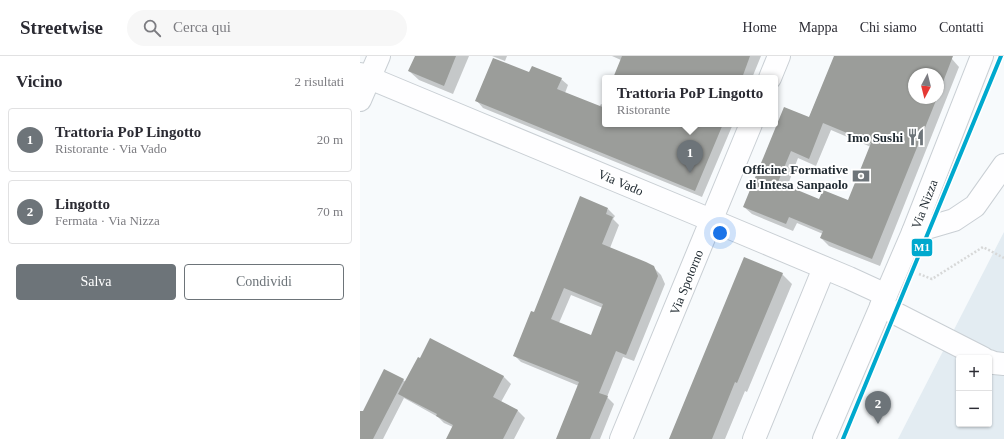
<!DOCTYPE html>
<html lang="it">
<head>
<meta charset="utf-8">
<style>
	body { margin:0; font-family:Georgia,serif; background:#f7f7f7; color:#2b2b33 }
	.controls { position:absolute; right:12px; bottom:12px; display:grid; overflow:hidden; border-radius:4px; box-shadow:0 1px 3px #0004 }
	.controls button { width:36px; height:36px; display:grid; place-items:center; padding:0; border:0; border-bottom:1px solid #e1e1e2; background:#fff; color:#2b2b33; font:20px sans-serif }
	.compass { position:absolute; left:548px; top:12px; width:36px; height:36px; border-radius:50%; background:#fff; box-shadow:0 1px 3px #0004; rotate:187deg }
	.you { position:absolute; left:360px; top:177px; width:14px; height:14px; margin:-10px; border:3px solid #fff; border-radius:50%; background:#1a73e8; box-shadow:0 0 0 6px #1a73e833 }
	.badge { display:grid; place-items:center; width:26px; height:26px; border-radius:50%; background:#6d7479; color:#fff; font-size:13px; font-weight:700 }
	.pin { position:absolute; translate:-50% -33px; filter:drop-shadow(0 1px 2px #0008) }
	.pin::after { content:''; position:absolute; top:21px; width:14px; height:12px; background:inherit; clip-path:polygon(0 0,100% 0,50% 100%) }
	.popup { position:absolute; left:242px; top:19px; width:176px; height:52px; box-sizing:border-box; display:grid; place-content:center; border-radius:4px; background:#fff; filter:drop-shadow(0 1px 3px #0005); font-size:13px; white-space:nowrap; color:#7c7c81 }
	.popup b { font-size:15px; color:#2b2b33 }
	.popup::after { content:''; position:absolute; left:50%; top:100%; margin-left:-8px; border:8px solid transparent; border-top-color:#fff }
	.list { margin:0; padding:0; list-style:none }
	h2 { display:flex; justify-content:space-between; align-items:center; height:52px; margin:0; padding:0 16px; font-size:17px }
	h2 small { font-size:13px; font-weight:400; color:#7c7c81 }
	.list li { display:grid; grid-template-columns:26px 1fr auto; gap:12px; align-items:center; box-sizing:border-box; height:64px; margin:0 8px 8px; padding:0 8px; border:1px solid #e1e1e2; border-radius:4px }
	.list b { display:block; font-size:15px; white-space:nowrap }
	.list p { margin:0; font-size:13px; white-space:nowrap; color:#7c7c81 }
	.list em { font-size:13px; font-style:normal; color:#7c7c81 }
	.actions { display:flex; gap:8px; padding:12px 16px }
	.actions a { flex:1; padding:9px 0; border:1px solid #6d7479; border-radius:4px; text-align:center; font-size:14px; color:#6d7479 }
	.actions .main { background:#6d7479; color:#fff }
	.icon { flex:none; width:22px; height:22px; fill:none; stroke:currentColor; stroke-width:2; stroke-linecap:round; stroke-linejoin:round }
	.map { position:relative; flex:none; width:644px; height:383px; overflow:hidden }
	header { display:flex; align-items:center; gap:24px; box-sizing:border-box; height:56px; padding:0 20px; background:#fff; border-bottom:1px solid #e1e1e2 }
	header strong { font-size:19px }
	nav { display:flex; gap:22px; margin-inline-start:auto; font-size:14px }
	.search { width:280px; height:36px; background:#f7f7f7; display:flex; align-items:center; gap:10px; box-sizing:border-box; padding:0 14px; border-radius:22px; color:#7c7c81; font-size:15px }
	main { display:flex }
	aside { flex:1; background:#fff }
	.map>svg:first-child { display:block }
	.built { fill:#e3ecf2; fill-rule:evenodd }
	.shadow { fill:#0003; fill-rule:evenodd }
	.building { fill:#9b9d9a; fill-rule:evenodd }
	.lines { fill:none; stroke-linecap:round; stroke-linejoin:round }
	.minor-casing { stroke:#c9cfd4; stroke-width:24 }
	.path { stroke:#d7d8d8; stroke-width:2.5; stroke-dasharray:2 2; stroke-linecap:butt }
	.minor { stroke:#fefeff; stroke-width:22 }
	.metro-1-casing { stroke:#fff; stroke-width:7 }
	.metro-1 { stroke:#00a9ce; stroke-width:4 }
	.labels { text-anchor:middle; stroke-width:4; stroke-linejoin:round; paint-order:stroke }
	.poi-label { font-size:13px; font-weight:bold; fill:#222c33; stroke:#fff; text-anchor:end }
	.street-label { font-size:13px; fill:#222c33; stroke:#fff }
	.line-badge { stroke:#fff; stroke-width:1.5 }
	.badge-label { font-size:11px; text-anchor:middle; font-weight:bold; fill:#fff }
</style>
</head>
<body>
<header>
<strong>Streetwise</strong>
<div class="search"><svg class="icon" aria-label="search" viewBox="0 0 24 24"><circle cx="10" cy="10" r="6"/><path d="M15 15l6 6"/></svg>Cerca qui</div>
<nav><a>Home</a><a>Mappa</a><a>Chi siamo</a><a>Contatti</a></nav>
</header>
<main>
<aside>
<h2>Vicino<small>2 risultati</small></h2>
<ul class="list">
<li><span class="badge">1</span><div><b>Trattoria PoP Lingotto</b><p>Ristorante · Via Vado</p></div><em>20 m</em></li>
<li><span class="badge">2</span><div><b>Lingotto</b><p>Fermata · Via Nizza</p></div><em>70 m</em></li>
</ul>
<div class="actions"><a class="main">Salva</a><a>Condividi</a></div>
</aside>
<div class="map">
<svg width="644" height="383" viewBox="0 0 644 383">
	<rect width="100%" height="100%" fill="#f7fafc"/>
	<!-- built -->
	<path class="built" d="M644,176V383H538ZM599,302H629V368H599Z"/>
	<!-- shadow -->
	<g class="shadow">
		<path d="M56,0H109L93,38L59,24L49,15Z"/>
		<path d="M132,0H147L145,5Z"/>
		<path d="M252,0H401L392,22H254L261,4Z"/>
		<path d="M475,0H583L592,3L599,11L520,210L469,190L461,182L463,178L437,167L433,175L392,158L384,151L449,62ZM554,18H578V42H554ZM471,74L511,91L489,146L460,144L427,131L438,102L456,110Z"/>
		<path d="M170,17L201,23L208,29L205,37L239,51L241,48L243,49L245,45V68H373L342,141L123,52L117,45Z"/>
		<path d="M248,153L255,160L253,163L259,169L250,192L293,211L301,219L305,228L274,305L263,301L247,341L254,348L240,383H198L219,330L161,306L154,299L175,257ZM211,239L243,252L232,281L199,267Z"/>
		<path d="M422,218L432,228L387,336L385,335L365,383H310Z"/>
		<path d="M143,320L151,328L141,346L157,354L165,362L154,383H87L93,371L84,367L78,361L44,342L23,383H0V363L43,324L46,326Z"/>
	</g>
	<!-- building -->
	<g class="building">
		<path d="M55,0H96L84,30L48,15Z"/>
		<path d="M262,0H390L382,22H253Z"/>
		<path d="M474,0H593L578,39V18H554V42H577L512,203L460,182L463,175L429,161L426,168L383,151L424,51L449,61ZM463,67L511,87L488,144L463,134L459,143L418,126L431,95L449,103Z"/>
		<path d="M133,2L169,16L172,10L202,22L197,33L245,52V68H363L335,135L115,45Z"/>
		<path d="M220,140L248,152L246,158L253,161L242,188L286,206L294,210L298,220L266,299L256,295L239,337L248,340L230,383H196L219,326L153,300L171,255L174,256ZM204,232L243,248L231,279L191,263Z"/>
		<path d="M384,201L423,217L377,327L375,326L352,383H309Z"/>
		<path d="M70,282L144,320L133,341L158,354L143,383H86L93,369L76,360L77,358L38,338L58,301L60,302Z"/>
		<path d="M24,313L44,323L13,383H0V355H3Z"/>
	</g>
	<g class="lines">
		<!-- minor casing -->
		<g class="minor-casing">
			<g id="minor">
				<path d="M0,18L351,164L489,222L526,239"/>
				<path d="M410,22L419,0"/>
				<path d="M0,44L19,0"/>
				<path d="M553,176L594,164L615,150L644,109"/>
				<path d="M521,250L623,302"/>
				<path d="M629,305L634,307L644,308"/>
				<path d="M261,383L391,68"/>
				<path d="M394,383L464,212"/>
				<path d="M464,383L553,176L622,0"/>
			</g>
		</g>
		<!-- path -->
		<path class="path" d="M559,218L572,223L623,191L644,202"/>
		<!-- minor -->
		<use href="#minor" class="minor"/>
		<!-- metro-1 casing -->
		<g class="metro-1-casing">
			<path id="metro-1" d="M483,383L641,0"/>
		</g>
		<!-- metro-1 -->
		<use href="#metro-1" class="metro-1"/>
	</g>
	<!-- icons -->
	<defs>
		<g id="restaurant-bare" transform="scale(1.38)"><path d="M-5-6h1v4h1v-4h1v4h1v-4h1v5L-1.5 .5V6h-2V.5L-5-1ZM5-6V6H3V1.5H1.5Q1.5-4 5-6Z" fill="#6d7479" stroke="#fff" stroke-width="2.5" paint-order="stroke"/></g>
		<g id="bank-bare" transform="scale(1.38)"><path d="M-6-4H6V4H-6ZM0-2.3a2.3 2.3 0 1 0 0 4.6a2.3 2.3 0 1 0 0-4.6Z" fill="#6d7479" stroke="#fff" stroke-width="2.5" paint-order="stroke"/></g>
	</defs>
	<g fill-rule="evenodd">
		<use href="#restaurant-bare" x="556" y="81"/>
		<use href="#bank-bare" x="501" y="120"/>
	</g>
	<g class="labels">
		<!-- poi labels -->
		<g class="poi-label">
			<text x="543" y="86">Imo Sushi</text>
			<text x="488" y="118">Officine Formative<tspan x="488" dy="15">di Intesa Sanpaolo</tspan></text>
		</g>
		<!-- street labels -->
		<g class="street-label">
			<text transform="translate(261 126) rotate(23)" y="5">Via Vado</text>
			<text transform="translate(564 148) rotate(-69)" y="5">Via Nizza</text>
			<text transform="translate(326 226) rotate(-68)" y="5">Via Spotorno</text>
		</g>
	</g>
	<rect class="line-badge" x="551" y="182" width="22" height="19" rx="4" fill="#00a9ce"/>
	<g class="badge-label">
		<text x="562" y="195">M1</text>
	</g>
</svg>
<div class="controls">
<button>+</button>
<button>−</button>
</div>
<svg class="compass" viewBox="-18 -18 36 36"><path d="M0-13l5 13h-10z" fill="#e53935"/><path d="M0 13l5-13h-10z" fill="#7c7c81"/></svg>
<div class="you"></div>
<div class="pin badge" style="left:330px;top:117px">1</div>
<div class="popup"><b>Trattoria PoP Lingotto</b>Ristorante</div>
<div class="pin badge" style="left:518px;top:368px">2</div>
</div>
</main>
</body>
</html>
